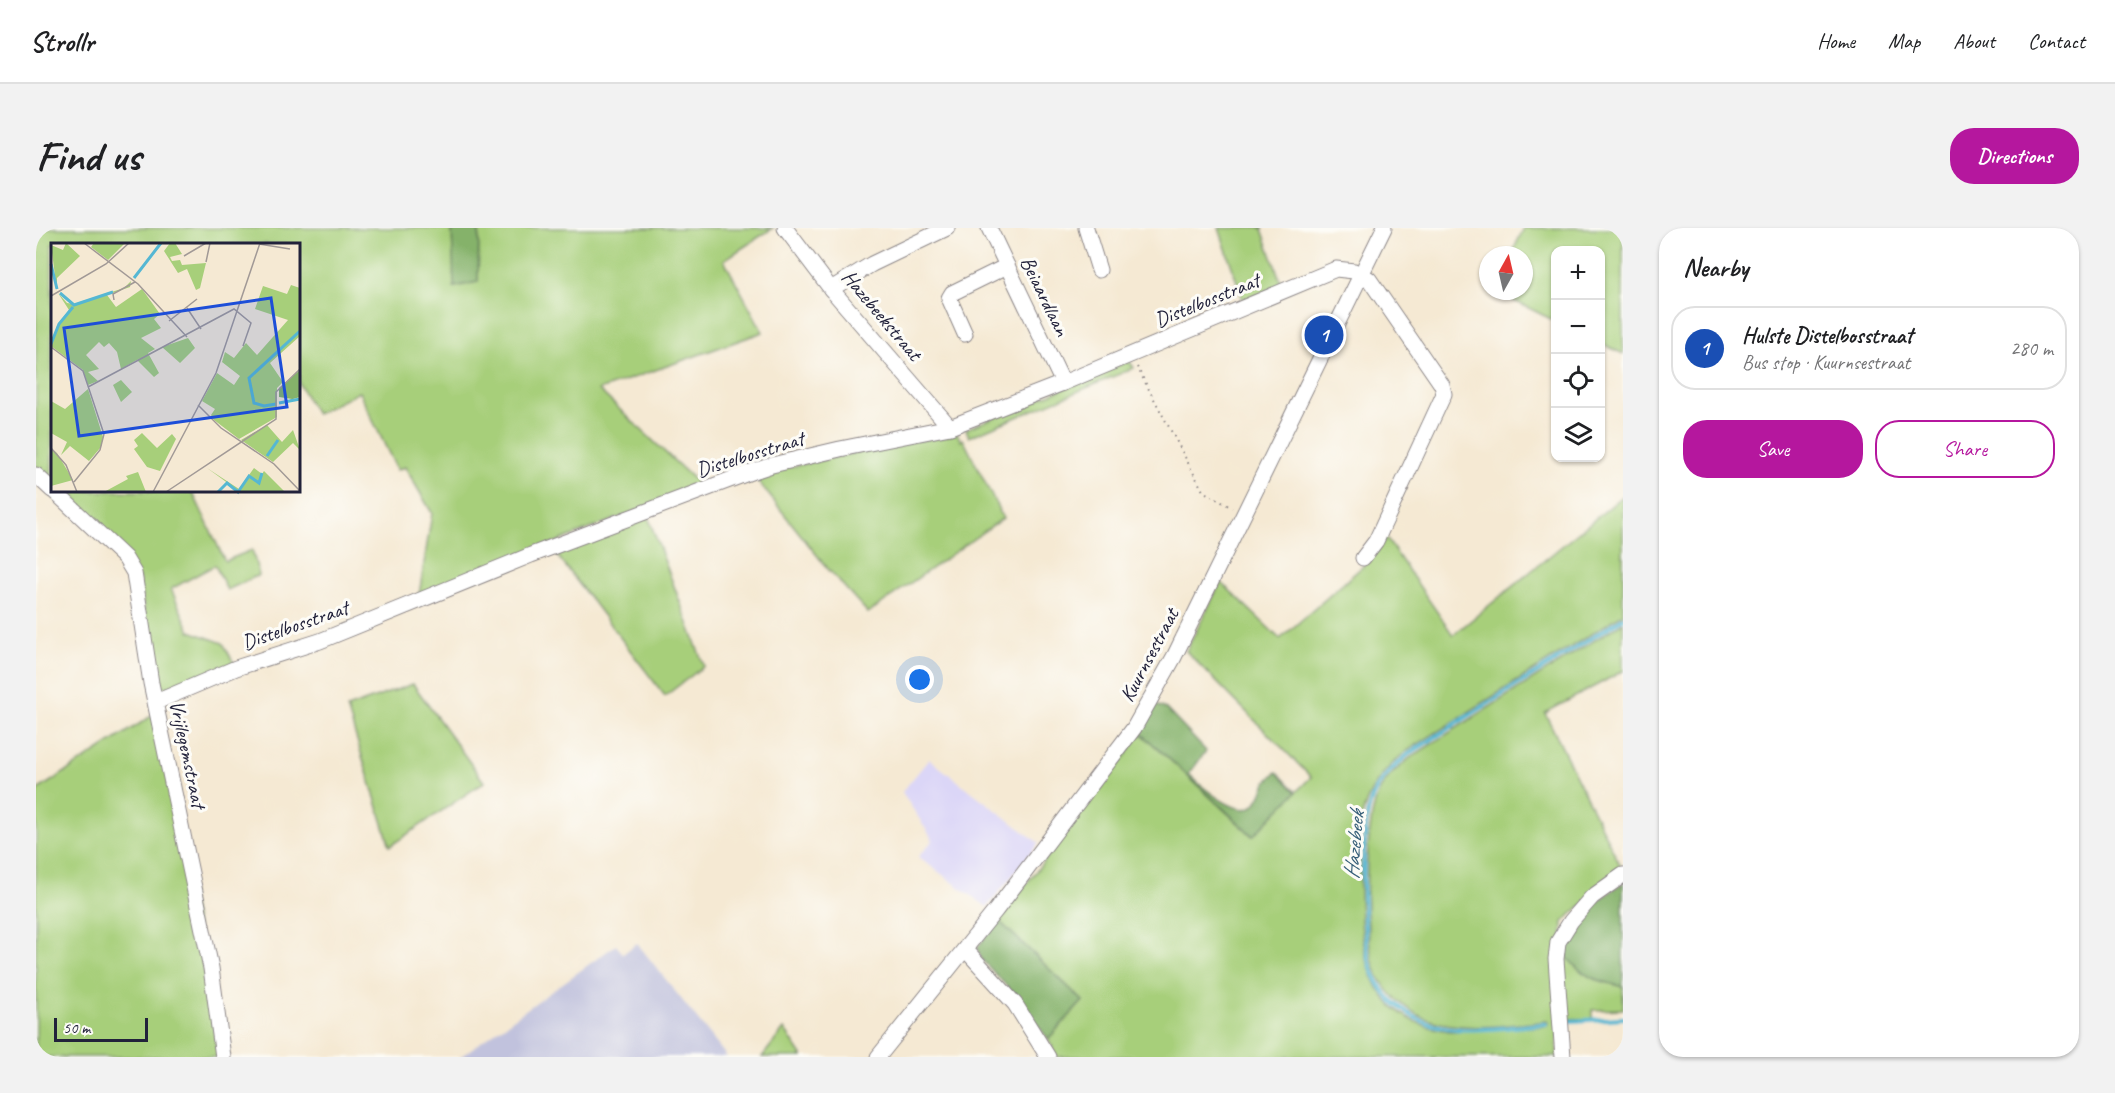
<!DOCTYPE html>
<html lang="en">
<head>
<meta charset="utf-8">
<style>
	body { margin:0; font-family:Caveat,sans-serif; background:#f2f2f2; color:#202124 }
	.controls { position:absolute; right:18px; top:18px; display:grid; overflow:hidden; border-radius:12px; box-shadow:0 2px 4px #0004 }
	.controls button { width:54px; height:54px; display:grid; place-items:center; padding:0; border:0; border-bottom:2px solid #e0e0e0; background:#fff; color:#202124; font:30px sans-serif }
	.compass { position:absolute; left:1443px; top:18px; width:54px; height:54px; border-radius:50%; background:#fff; box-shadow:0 2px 4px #0004; rotate:8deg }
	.scale { position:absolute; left:18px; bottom:15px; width:94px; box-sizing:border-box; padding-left:6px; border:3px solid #22223b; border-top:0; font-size:16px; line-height:21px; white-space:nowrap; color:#22223b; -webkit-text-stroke:4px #fdfcf7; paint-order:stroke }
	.you { position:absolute; left:884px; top:452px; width:21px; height:21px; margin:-15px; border:4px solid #fff; border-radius:50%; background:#1a73e8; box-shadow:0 0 0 9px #1a73e833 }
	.badge { display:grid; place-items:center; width:39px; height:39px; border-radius:50%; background:#b5179e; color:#fff; font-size:20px; font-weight:700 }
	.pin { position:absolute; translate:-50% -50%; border:3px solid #fff; box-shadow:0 2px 6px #0006 }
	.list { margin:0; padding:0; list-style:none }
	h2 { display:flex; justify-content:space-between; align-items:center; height:78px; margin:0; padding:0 24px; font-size:26px }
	h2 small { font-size:20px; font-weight:400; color:#757577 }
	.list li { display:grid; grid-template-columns:39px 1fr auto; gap:18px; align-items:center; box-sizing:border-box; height:84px; margin:0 12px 12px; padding:0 12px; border:2px solid #e0e0e0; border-radius:24px }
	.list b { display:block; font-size:22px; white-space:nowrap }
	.list p { margin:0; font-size:20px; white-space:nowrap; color:#757577 }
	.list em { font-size:20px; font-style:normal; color:#757577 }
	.actions { display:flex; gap:12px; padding:18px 24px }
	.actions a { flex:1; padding:14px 0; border:2px solid #b5179e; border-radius:24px; text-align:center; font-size:21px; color:#b5179e }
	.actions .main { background:#b5179e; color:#fff }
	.icon { flex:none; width:33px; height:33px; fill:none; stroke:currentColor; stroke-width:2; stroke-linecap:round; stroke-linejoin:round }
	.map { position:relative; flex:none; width:1587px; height:829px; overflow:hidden; border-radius:24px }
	header { display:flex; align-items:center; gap:36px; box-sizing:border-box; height:84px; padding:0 30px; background:#fff; border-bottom:2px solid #e0e0e0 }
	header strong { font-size:28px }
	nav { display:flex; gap:33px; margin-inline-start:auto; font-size:21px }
	.intro { display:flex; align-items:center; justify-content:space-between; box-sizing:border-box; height:144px; padding:0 36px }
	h1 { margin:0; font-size:42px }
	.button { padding:15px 27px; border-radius:24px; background:#b5179e; color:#fff; font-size:21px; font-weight:700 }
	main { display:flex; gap:36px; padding:0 36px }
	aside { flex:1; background:#fff; border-radius:24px; box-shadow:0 2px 4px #0004 }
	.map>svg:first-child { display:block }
	.built { fill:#dbd6f7 }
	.industrial { fill:#c1c2dd }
	.green { fill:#a7cf7a; stroke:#64785a; stroke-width:1.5 }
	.forest { fill:#85b26a; stroke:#546a52; stroke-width:1.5 }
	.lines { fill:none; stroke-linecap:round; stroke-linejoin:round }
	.stream { stroke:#55b7d3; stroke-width:4 }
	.minor-casing { stroke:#8c8687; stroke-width:17 }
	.path { stroke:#8c8687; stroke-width:2; stroke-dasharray:1.5 4.5; stroke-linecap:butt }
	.minor { stroke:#fff; stroke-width:15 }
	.labels { text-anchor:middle; stroke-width:6; stroke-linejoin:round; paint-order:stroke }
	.street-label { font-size:21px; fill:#22223b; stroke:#fdfcf7 }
	.water-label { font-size:22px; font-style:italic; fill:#365e78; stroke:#fdfcf7 }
	.inset-river { fill:none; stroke:#55b7d3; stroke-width:3 }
	.inset-road { fill:none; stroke:#a19996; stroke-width:1.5 }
	.view { fill:#1d4ed8; fill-opacity:0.15; stroke:#1d4ed8; stroke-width:3 }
	.inset-edge { fill:none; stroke:#22223b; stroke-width:3 }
</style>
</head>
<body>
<header>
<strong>Strollr</strong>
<nav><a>Home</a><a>Map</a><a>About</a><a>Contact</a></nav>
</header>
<div class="intro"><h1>Find us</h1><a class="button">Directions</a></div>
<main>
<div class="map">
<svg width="1587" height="829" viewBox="0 0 1587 829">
	<rect width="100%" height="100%" fill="#fdfcf7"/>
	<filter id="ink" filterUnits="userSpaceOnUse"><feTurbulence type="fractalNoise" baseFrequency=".0167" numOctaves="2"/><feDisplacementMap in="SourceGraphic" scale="12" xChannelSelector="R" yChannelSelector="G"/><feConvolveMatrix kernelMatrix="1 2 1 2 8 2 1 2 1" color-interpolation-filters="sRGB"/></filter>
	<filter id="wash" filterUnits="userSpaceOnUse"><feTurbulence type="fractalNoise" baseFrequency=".008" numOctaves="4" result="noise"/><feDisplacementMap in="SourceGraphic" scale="24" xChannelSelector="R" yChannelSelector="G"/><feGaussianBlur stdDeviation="1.35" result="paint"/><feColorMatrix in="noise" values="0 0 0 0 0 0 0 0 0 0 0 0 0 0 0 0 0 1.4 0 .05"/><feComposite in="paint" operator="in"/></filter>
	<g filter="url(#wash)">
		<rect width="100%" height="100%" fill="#f5e9d3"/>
		<!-- built -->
		<path class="built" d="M893,531L1003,615L951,679L882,629L897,612L866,564Z"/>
		<!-- industrial -->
		<path class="industrial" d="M601,715L691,829H424L580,717L587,726Z"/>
		<!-- green -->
		<g class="green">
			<path d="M0,0H416L419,59L442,54L443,0H737L688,32L727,104L563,162L665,258L383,367L396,285L369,239L361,242L323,164L280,186L263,156L262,16H16V257L0,242Z"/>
			<path d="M1183,0H1228L1226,1L1247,60L1208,75Z"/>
			<path d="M1488,0H1587V126L1565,115L1564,22H1520L1519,93L1458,63H1488V27H1475Z"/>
			<path d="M1093,133L1098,140L933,209L930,201Z"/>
			<path d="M921,205L925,213L927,211L967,290L832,385L792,341L717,247L874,213L908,209Z"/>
			<path d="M22,263H156L189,333L216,322L223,347L191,362L179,337L135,361L154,403L187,415L199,437L135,460L125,459L119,452L103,350Z"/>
			<path d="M1587,268V386L1371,523C1351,539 1336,556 1328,581C1321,602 1324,627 1324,649C1324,719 1327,792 1414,803L1512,798V793C1473,797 1417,806 1382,787C1364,777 1347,761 1339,741C1327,708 1327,593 1344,562C1351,548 1364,538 1375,529L1587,394V443L1509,485L1586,641L1527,694L1521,829H1021L1012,811L1047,773L962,692L1085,534L1105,505L1216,608L1275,549L1150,423L1185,354L1244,411L1335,331L1350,310L1417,407Z"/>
			<path d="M611,286L668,438L629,468L517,322Z"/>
			<path d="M377,456L448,554L354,618L311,480Z"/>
			<path d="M117,487L143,597L183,829H0V563Z"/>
			<path d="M1530,709L1559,751L1587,759V781L1556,782V791H1529L1523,738Z"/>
			<path d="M748,801L767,829H726Z"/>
		</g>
		<!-- forest -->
		<g class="forest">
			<path d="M416,0H443L442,54L418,59Z"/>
			<path d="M1120,477L1130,481L1170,523L1153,546C1164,557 1206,595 1220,575C1230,561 1225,556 1241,544L1260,564L1217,608L1105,505Z"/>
			<path d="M1587,654V759C1559,751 1549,751 1530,728V709L1551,682Z"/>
			<path d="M962,692L1047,773L1012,811L979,767L946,732L941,720Z"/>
		</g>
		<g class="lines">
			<!-- stream -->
			<g class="stream">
				<path d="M1533,793L1587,790"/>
				<path d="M1510,796C1467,799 1414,811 1375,787C1356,776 1342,759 1335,739C1325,709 1324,599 1336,570C1344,551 1358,538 1374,525L1587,390"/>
			</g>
		</g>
	</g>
	<g filter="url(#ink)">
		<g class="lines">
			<!-- minor casing -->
			<g class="minor-casing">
				<g id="minor">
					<path d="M749,0L795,61L914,199"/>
					<path d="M953,0L1027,155"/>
					<path d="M1050,0L1063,42"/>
					<path d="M795,61L836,36L911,0"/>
					<path d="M929,106L913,70L916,65L971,38"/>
					<path d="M0,247L16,262"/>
					<path d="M17,262L89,330L98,345L115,455L175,740L187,829"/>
					<path d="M120,474L200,440L284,413L495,327L712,245L736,237L804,221L914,199L1027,155L1300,41L1318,43L1333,51L1406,157L1408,166L1340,313L1327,330"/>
					<path d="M929,721L979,776L1012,829"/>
					<path d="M842,829L960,682L1098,500L1138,429L1348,0"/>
					<path d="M1527,829L1520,731L1522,714L1535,693L1556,669L1587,647"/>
				</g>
			</g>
			<!-- path -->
			<path class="path" d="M1101,139L1167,263L1196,280"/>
			<!-- minor -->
			<use href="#minor" class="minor"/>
		</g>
	</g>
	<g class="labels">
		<!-- street labels -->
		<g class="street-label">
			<text transform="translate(1009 68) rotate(64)" y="7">Beiaardlaan</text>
			<text transform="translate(1171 72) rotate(-22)" y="7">Distelbosstraat</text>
			<text transform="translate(846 87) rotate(50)" y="7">Hazebeekstraat</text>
			<text transform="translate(714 226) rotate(-17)" y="7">Distelbosstraat</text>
			<text transform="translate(259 397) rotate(-19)" y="7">Distelbosstraat</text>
			<text transform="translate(1113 427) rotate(-62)" y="7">Kuurnsestraat</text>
			<text transform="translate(152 526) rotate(78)" y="7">Vrijlegemstraat</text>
		</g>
		<!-- water labels -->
		<g class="water-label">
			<text transform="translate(1317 617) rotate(-85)" y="8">Hazebeek</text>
		</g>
	</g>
	<!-- overview -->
	<g transform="translate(15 15)">
		<rect width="249" height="249" fill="#f5e9d3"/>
		<path d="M15,0L29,13L6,35V48L0,2L12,7ZM43,0H74L57,17L40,4ZM119,0H124L131,11L119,14L121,18L129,17L131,22L155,20L149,45L145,47L136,26L127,30L113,8ZM80,38L79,44L56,52L65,64L91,46L109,71L103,76L110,85L90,95L104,106L97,110L108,130L103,134L86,117L91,114L70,126L66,109L58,100L53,104L48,99L35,112L48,126L37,129L47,138L37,142L32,127L0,103L6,83L18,67L7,50L16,60L23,61L73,45ZM240,42L249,45V87L238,97L249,88V93L219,120L232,139L226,145V174L188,196L163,177L160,172L164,166L151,158L166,130L183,142L189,133L171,119L174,109L183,115L195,100L206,112L237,77L204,66L212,43L236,51ZM137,95L144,105L129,120L111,104ZM70,137L81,149L70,159L62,142ZM37,146L52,194L50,204L38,218L19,203L10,212L16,199L0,190V158L14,166ZM216,182L231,199L242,187L249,207L242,200L222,219L190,197ZM91,190L106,205L121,191L125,196L109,228L96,224L83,206L87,203L83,197ZM0,205L6,210L22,237L0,243ZM156,225L188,246L203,225L211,231L213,228L234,249H189ZM87,229L95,249H53L77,236L75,233Z" fill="#a7cf7a"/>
		<path d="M249,127V154L242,156L246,157L231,160L241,156L228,154V145Z" fill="#85b26a"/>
		<path class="inset-river" d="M0,21L6,46M83,35L110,0M9,50L23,62L62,49M0,101L8,81L22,64M228,160L249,156M225,161L213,163L203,160L198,135L249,88M216,213L227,197M167,249L176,240L187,249L198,233L208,240L211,230"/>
		<path class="inset-road" d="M33,0L87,41L136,94M208,1L239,6M133,13L155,0M155,19L159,0M0,53L55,21L78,0M63,57L62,51L84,39M136,65L150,86M118,78L146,56M0,104L32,128L53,191L49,207L23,239M37,144L183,66L200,80L192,103M147,162L170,185L223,221L249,248M0,205L15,222L26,249M102,249L165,130L209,0M115,249L225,176V149L249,126"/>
		<path class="view" d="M220,55L236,164L28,193L13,85Z"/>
		<rect width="249" height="249" class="inset-edge"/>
	</g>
</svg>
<div class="controls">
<button>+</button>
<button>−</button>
<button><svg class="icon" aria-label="locate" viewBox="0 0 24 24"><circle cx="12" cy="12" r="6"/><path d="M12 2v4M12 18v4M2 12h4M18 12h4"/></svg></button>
<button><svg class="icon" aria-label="layers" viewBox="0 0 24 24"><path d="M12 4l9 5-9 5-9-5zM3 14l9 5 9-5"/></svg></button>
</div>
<svg class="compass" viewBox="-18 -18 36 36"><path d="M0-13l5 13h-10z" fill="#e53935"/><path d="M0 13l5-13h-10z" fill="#757577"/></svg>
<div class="scale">50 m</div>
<div class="you"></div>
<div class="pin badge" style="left:1288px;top:107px;background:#1a4fb4">1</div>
</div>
<aside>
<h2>Nearby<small></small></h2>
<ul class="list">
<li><span class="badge" style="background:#1a4fb4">1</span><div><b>Hulste Distelbosstraat</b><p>Bus stop · Kuurnsestraat</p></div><em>280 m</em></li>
</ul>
<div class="actions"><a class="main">Save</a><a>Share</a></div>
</aside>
</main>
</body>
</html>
